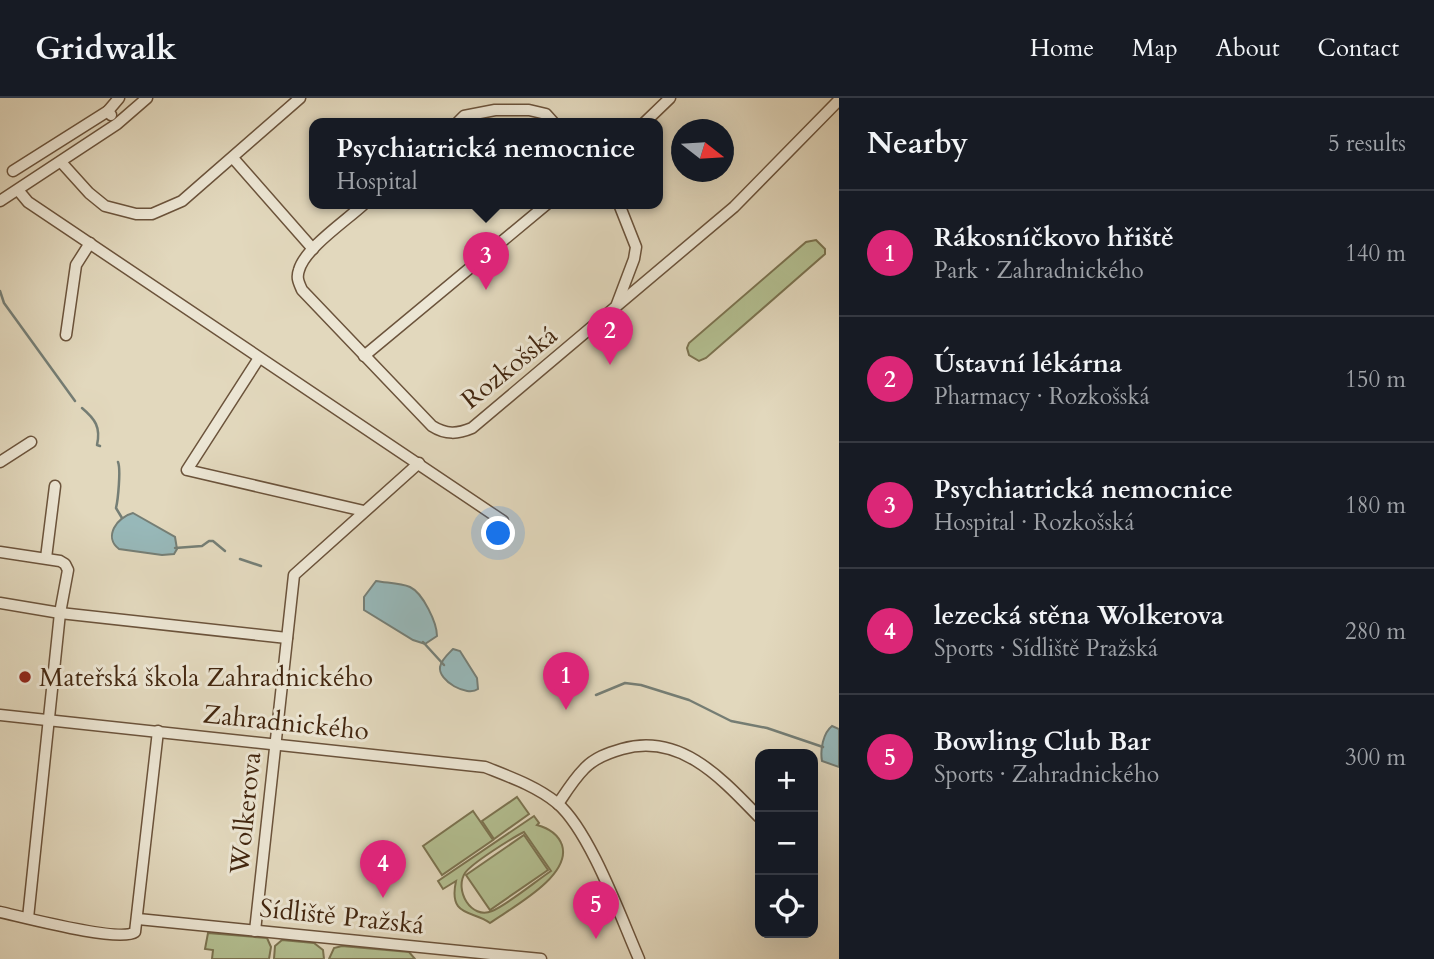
<!DOCTYPE html>
<html lang="en">
<head>
<meta charset="utf-8">
<style>
	body { margin:0; font-family:Cardo,serif; background:#242831; color:#f1f3f6 }
	.controls { position:absolute; right:21px; bottom:21px; display:grid; overflow:hidden; border-radius:14px; box-shadow:0 7px 28px #0002 }
	.controls button { width:63px; height:63px; display:grid; place-items:center; padding:0; border:0; border-bottom:2px solid #363941; background:#171b24; color:#f1f3f6; font:35px sans-serif }
	.compass { position:absolute; left:671px; top:21px; width:63px; height:63px; border-radius:50%; background:#171b24; box-shadow:0 7px 28px #0002; rotate:107deg }
	.you { position:absolute; left:499px; top:436px; width:24px; height:24px; margin:-18px; border:5px solid #fff; border-radius:50%; background:#1a73e8; box-shadow:0 0 0 10px #1a73e833 }
	.badge { display:grid; place-items:center; width:46px; height:46px; border-radius:50%; background:#db2777; color:#fff; font-size:23px; font-weight:700 }
	.pin { position:absolute; translate:-50% -58px; filter:drop-shadow(0 2px 4px #0008) }
	.pin::after { content:''; position:absolute; top:37px; width:24px; height:21px; background:inherit; clip-path:polygon(0 0,100% 0,50% 100%) }
	.popup { position:absolute; left:309px; top:20px; width:354px; height:91px; box-sizing:border-box; display:grid; place-content:center; border-radius:14px; background:#171b24; filter:drop-shadow(0 2px 5px #0005); font-size:23px; white-space:nowrap; color:#9ea1a6 }
	.popup b { font-size:26px; color:#f1f3f6 }
	.popup::after { content:''; position:absolute; left:50%; top:100%; margin-left:-14px; border:14px solid transparent; border-top-color:#171b24 }
	.list { margin:0; padding:0; list-style:none }
	h2 { display:flex; justify-content:space-between; align-items:center; height:91px; margin:0; padding:0 28px; font-size:30px }
	h2 small { font-size:23px; font-weight:400; color:#9ea1a6 }
	.list li { display:grid; grid-template-columns:46px 1fr auto; gap:21px; align-items:center; box-sizing:border-box; height:126px; padding:0 28px; border-top:2px solid #363941 }
	.list b { display:block; font-size:26px; white-space:nowrap }
	.list p { margin:0; font-size:23px; white-space:nowrap; color:#9ea1a6 }
	.list em { font-size:23px; font-style:normal; color:#9ea1a6 }
	.icon { flex:none; width:38px; height:38px; fill:none; stroke:currentColor; stroke-width:2; stroke-linecap:round; stroke-linejoin:round }
	.map { position:relative; flex:none; width:839px; height:861px; overflow:hidden }
	header { display:flex; align-items:center; gap:42px; box-sizing:border-box; height:98px; padding:0 35px; background:#171b24; border-bottom:2px solid #363941 }
	header strong { font-size:33px }
	nav { display:flex; gap:38px; margin-inline-start:auto; font-size:24px }
	main { display:flex }
	aside { flex:1; background:#171b24 }
	.map>svg:first-child { display:block }
	.green { fill:#b3bf91; stroke:#7b7350; stroke-width:2; fill-rule:evenodd }
	.water { fill:#97b8b9; stroke:#757e75; stroke-width:2 }
	.lines { fill:none; stroke-linecap:round; stroke-linejoin:round }
	.stream { stroke:#757e75; stroke-width:2.5 }
	.minor-casing { stroke:#6b533b; stroke-width:13 }
	.minor { stroke:#ece6d4; stroke-width:10 }
	.poi-dot { fill:#8f2418; stroke:#ece6d4; stroke-width:2.5 }
	.labels { text-anchor:middle; stroke-width:6; stroke-linejoin:round; paint-order:stroke }
	.street-label { font-size:26px; fill:#432710; stroke:#ece6d4 }
	.poi-label { font-size:26px; fill:#432710; stroke:#ece6d4; text-anchor:start }
</style>
</head>
<body>
<header>
<strong>Gridwalk</strong>
<nav><a>Home</a><a>Map</a><a>About</a><a>Contact</a></nav>
</header>
<main>
<div class="map">
<svg width="839" height="861" viewBox="0 0 839 861">
	<rect width="100%" height="100%" fill="#e2d8bd"/>
	<filter id="stains"><feTurbulence type="fractalNoise" baseFrequency=".00286" numOctaves="4"/><feColorMatrix values="0 0 0 0 .2 0 0 0 0 .09 0 0 0 0 .02 0 0 0 .5 -.17"/></filter>
	<radialGradient id="worn" r=".72"><stop offset=".6" stop-color="#630" stop-opacity="0"/><stop offset="1" stop-color="#630" stop-opacity=".3"/></radialGradient>
	<!-- green -->
	<g class="green">
		<path d="M816,142L825,151V156L706,260L699,263L689,257L687,250L689,245L806,144Z"/>
		<path d="M517,699L529,716L494,741L482,723Z"/>
		<path d="M473,713L493,742L442,777L423,748Z"/>
		<path d="M534,718L539,725L537,727C548,730 558,736 562,747C572,778 511,810 490,825C473,812 448,820 456,783L443,791L438,783ZM524,734L551,773C536,783 507,807 492,813C471,822 454,792 465,775C472,765 512,740 524,734Z"/>
		<path d="M524,737L548,772L490,812L466,777Z"/>
		<path d="M208,835L267,840L271,849L269,861H212L213,852L205,851Z"/>
		<path d="M282,842L314,845L323,852L324,861H274L275,848Z"/>
		<path d="M342,848L409,854L415,861H329L334,850Z"/>
	</g>
	<!-- water -->
	<g class="water">
		<path d="M133,415L175,439L177,451L174,456L162,457L119,451C103,439 117,419 133,415Z"/>
		<path d="M376,483C387,485 400,485 410,489C423,495 437,525 437,538L425,546L413,542L364,512V499Z"/>
		<path d="M453,551L460,553L477,580L478,591C467,599 438,583 440,569C441,562 448,556 453,551Z"/>
		<path d="M832,628L839,631V669L822,663C820,652 823,635 832,628Z"/>
	</g>
	<g class="lines">
		<!-- stream -->
		<g class="stream">
			<path d="M0,193L4,205L75,303"/>
			<path d="M82,310C95,321 101,329 97,347L100,348"/>
			<path d="M118,364C121,371 118,402 116,410L122,420"/>
			<path d="M175,450L202,448L209,443H213L225,453"/>
			<path d="M240,461L261,468"/>
			<path d="M423,544L444,567"/>
			<path d="M596,597L625,585L641,587L689,602L731,623L767,630L823,649"/>
		</g>
		<!-- minor casing -->
		<g class="minor-casing">
			<g id="minor">
				<path d="M111,17L108,13L119,0"/>
				<path d="M456,26L464,18L495,12H529L546,16L555,26"/>
				<path d="M643,26L670,0"/>
				<path d="M233,60L313,151"/>
				<path d="M61,64L89,95L105,108L136,116H152L182,103L300,0"/>
				<path d="M13,73L108,13"/>
				<path d="M18,92L28,104L503,423"/>
				<path d="M0,103L117,26L147,0"/>
				<path d="M364,106C347,122 305,150 299,172C296,180 299,185 302,192L432,328C446,337 458,336 472,330L734,109L839,2"/>
				<path d="M617,206L634,161L636,149L619,106"/>
				<path d="M66,237L76,167L90,145"/>
				<path d="M364,258L547,106"/>
				<path d="M259,260L187,372L364,413"/>
				<path d="M0,364L31,344"/>
				<path d="M0,454L60,463L65,466L68,472L60,515L28,820"/>
				<path d="M46,460L55,388"/>
				<path d="M0,505L60,515L287,540"/>
				<path d="M0,617L485,669C510,679 536,688 557,705C590,733 621,820 639,861"/>
				<path d="M558,706C566,694 574,681 584,671C594,660 608,655 622,651C681,634 723,682 760,720"/>
				<path d="M0,814C23,819 120,845 135,834L158,633"/>
				<path d="M138,821L541,861"/>
				<path d="M255,833L294,477L419,365"/>
			</g>
		</g>
		<!-- minor -->
		<use href="#minor" class="minor"/>
	</g>
	<!-- markers -->
	<circle class="poi-dot" cx="25" cy="579" r="7"/>
	<g class="labels">
		<!-- street labels -->
		<g class="street-label">
			<text transform="translate(509 269) rotate(-39)" y="9">Rozkošská</text>
			<text transform="translate(286 624) rotate(6)" y="9">Zahradnického</text>
			<text transform="translate(245 715) rotate(-84)" y="9">Wolkerova</text>
			<text transform="translate(342 818) rotate(6)" y="9">Sídliště Pražská</text>
		</g>
		<!-- poi labels -->
		<g class="poi-label">
			<text x="39" y="588">Mateřská škola Zahradnického</text>
		</g>
	</g>
	<rect width="100%" height="100%" filter="url(#stains)"/>
	<rect width="100%" height="100%" fill="url(#worn)"/>
</svg>
<div class="controls">
<button>+</button>
<button>−</button>
<button><svg class="icon" aria-label="locate" viewBox="0 0 24 24"><circle cx="12" cy="12" r="6"/><path d="M12 2v4M12 18v4M2 12h4M18 12h4"/></svg></button>
</div>
<svg class="compass" viewBox="-18 -18 36 36"><path d="M0-13l5 13h-10z" fill="#e53935"/><path d="M0 13l5-13h-10z" fill="#9ea1a6"/></svg>
<div class="you"></div>
<div class="pin badge" style="left:566px;top:612px">1</div>
<div class="pin badge" style="left:610px;top:267px">2</div>
<div class="pin badge" style="left:486px;top:192px">3</div>
<div class="popup"><b>Psychiatrická nemocnice</b>Hospital</div>
<div class="pin badge" style="left:383px;top:800px">4</div>
<div class="pin badge" style="left:596px;top:841px">5</div>
</div>
<aside>
<h2>Nearby<small>5 results</small></h2>
<ul class="list">
<li><span class="badge">1</span><div><b>Rákosníčkovo hřiště</b><p>Park · Zahradnického</p></div><em>140 m</em></li>
<li><span class="badge">2</span><div><b>Ústavní lékárna</b><p>Pharmacy · Rozkošská</p></div><em>150 m</em></li>
<li><span class="badge">3</span><div><b>Psychiatrická nemocnice</b><p>Hospital · Rozkošská</p></div><em>180 m</em></li>
<li><span class="badge">4</span><div><b>lezecká stěna Wolkerova</b><p>Sports · Sídliště Pražská</p></div><em>280 m</em></li>
<li><span class="badge">5</span><div><b>Bowling Club Bar</b><p>Sports · Zahradnického</p></div><em>300 m</em></li>
</ul>
</aside>
</main>
</body>
</html>
